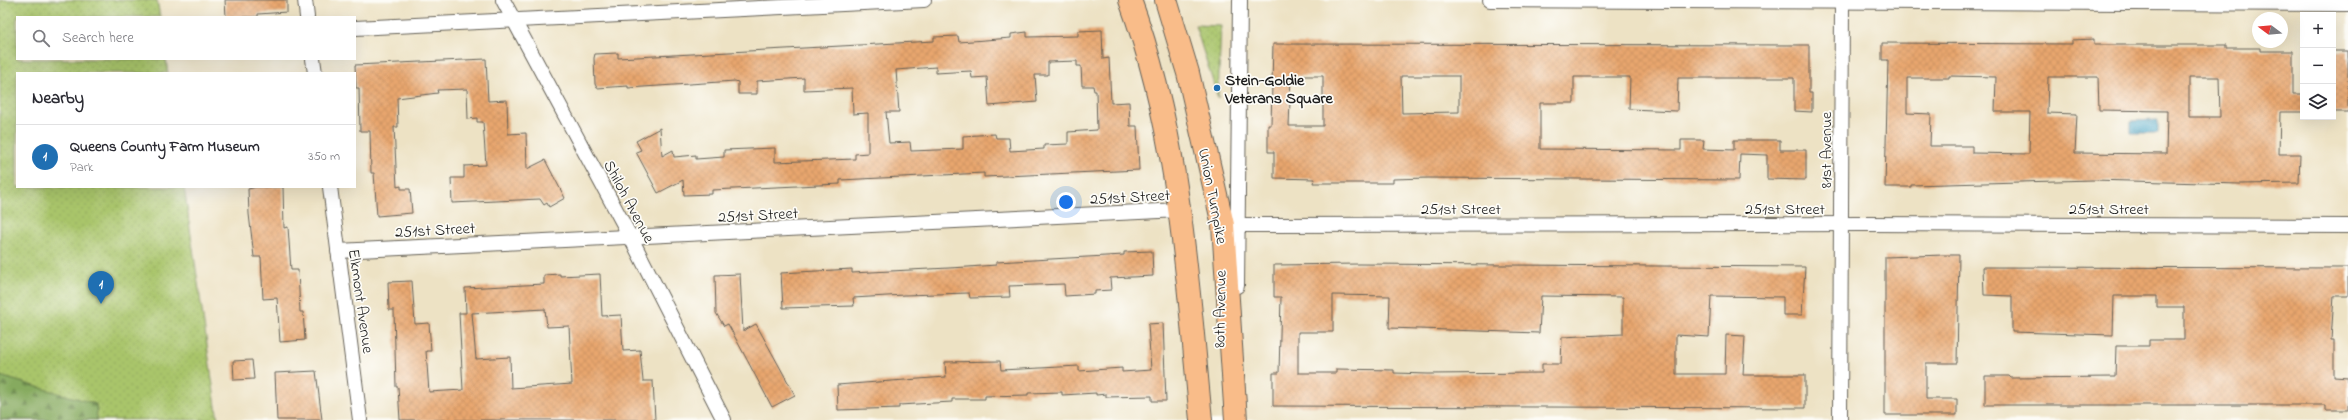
<!DOCTYPE html>
<html lang="en">
<head>
<meta charset="utf-8">
<style>
	body { margin:0; font-family:"Indie Flower",sans-serif; background:#f7f7f7; color:#2b2b33 }
	.controls { position:absolute; right:12px; top:12px; display:grid; overflow:hidden; border-radius:0px; box-shadow:0 4px 16px #0002 }
	.controls button { width:36px; height:36px; display:grid; place-items:center; padding:0; border:0; border-bottom:1px solid #e1e1e2; background:#fff; color:#2b2b33; font:20px sans-serif }
	.compass { position:absolute; left:2252px; top:12px; width:36px; height:36px; border-radius:50%; background:#fff; box-shadow:0 4px 16px #0002; rotate:286deg }
	.you { position:absolute; left:1066px; top:202px; width:14px; height:14px; margin:-10px; border:3px solid #fff; border-radius:50%; background:#1a73e8; box-shadow:0 0 0 6px #1a73e833 }
	.badge { display:grid; place-items:center; width:26px; height:26px; border-radius:50%; background:#1f6fb2; color:#fff; font-size:13px; font-weight:700 }
	.pin { position:absolute; translate:-50% -33px; filter:drop-shadow(0 1px 2px #0008) }
	.pin::after { content:''; position:absolute; top:21px; width:14px; height:12px; background:inherit; clip-path:polygon(0 0,100% 0,50% 100%) }
	.list { margin:0; padding:0; list-style:none }
	h2 { display:flex; justify-content:space-between; align-items:center; height:52px; margin:0; padding:0 16px; font-size:17px }
	h2 small { font-size:13px; font-weight:400; color:#7c7c81 }
	.list li { display:grid; grid-template-columns:26px 1fr auto; gap:12px; align-items:center; box-sizing:border-box; height:64px; padding:0 16px; border-top:1px solid #e1e1e2 }
	.list b { display:block; font-size:15px; white-space:nowrap }
	.list p { margin:0; font-size:13px; white-space:nowrap; color:#7c7c81 }
	.list em { font-size:13px; font-style:normal; color:#7c7c81 }
	.icon { flex:none; width:22px; height:22px; fill:none; stroke:currentColor; stroke-width:2; stroke-linecap:round; stroke-linejoin:round }
	.map { position:relative; flex:none; width:2348px; height:420px; overflow:hidden }
	.search { position:absolute; background:#fff; box-shadow:0 4px 16px #0002; left:16px; top:16px; width:340px; height:44px; display:flex; align-items:center; gap:10px; box-sizing:border-box; padding:0 14px; border-radius:0px; color:#7c7c81; font-size:15px }
	.panel { position:absolute; background:#fff; box-shadow:0 4px 16px #0002; left:16px; top:72px; width:340px; height:116px; border-radius:0px }
	.map>svg:first-child { display:block }
	.grass { fill:url(#grass-dots); stroke:#627044 }
	.forest { fill:url(#forest-firs); stroke:#51633e }
	.water { fill:url(#water-ripples); stroke:#326172 }
	.building { fill:url(#building-cross-hatch); fill-rule:evenodd }
	.lines { fill:none; stroke-linecap:round; stroke-linejoin:round }
	.street-casing { stroke:#656157; stroke-width:16 }
	.primary-casing { stroke:#656157; stroke-width:24 }
	.street { stroke:#fff; stroke-width:14 }
	.primary { stroke:#f9bc89; stroke-width:22 }
	.poi-dot { fill:#1f6fb2; stroke:#fdfcf7; stroke-width:1.5 }
	.labels { text-anchor:middle; stroke-width:3.5; stroke-linejoin:round; paint-order:stroke }
	.poi-label { font-size:16px; font-weight:bold; fill:#1c1c1c; stroke:#fdfcf7; text-anchor:start }
	.street-label { font-size:16px; fill:#1c1c1c; stroke:#fdfcf7 }
</style>
</head>
<body>
<div class="map">
<svg width="2348" height="420" viewBox="0 0 2348 420">
	<defs>
		<pattern id="grass-dots" width="8" height="8" patternUnits="userSpaceOnUse"><rect width="8" height="8" fill="#a9c56b"/><path d="M2 2h.1M6 6h.1" fill="none" stroke="#91a95c" stroke-width="1.8" stroke-linecap="round"/></pattern>
		<pattern id="forest-firs" width="22" height="20" patternUnits="userSpaceOnUse"><rect width="22" height="20" fill="#86aa5f"/><path d="M5 1l3.5 6h-7zM16 11l3.5 6h-7z" fill="#6d8a4e"/></pattern>
		<pattern id="water-ripples" width="26" height="14" patternUnits="userSpaceOnUse"><rect width="26" height="14" fill="#49a6c8"/><path d="M2 4q2-2 4 0t4 0M15 11q2-2 4 0t4 0" fill="none" stroke="#3c86a2"/></pattern>
		<pattern id="building-cross-hatch" width="8" height="8" patternUnits="userSpaceOnUse"><rect width="8" height="8" fill="#e8a66e"/><path d="M0 0l8 8M0 8l8-8" fill="none" stroke="#c68e5f"/></pattern>
	</defs>
	<rect width="100%" height="100%" fill="#fdfcf7"/>
	<filter id="ink" filterUnits="userSpaceOnUse"><feTurbulence type="fractalNoise" baseFrequency=".025" numOctaves="2"/><feDisplacementMap in="SourceGraphic" scale="8" xChannelSelector="R" yChannelSelector="G"/><feConvolveMatrix kernelMatrix="1 2 1 2 8 2 1 2 1" color-interpolation-filters="sRGB"/></filter>
	<filter id="wash" filterUnits="userSpaceOnUse"><feTurbulence type="fractalNoise" baseFrequency=".012" numOctaves="4" result="noise"/><feDisplacementMap in="SourceGraphic" scale="16" xChannelSelector="R" yChannelSelector="G"/><feGaussianBlur stdDeviation="0.9" result="paint"/><feColorMatrix in="noise" values="0 0 0 0 0 0 0 0 0 0 0 0 0 0 0 0 0 1.4 0 .05"/><feComposite in="paint" operator="in"/></filter>
	<g filter="url(#wash)">
		<rect width="100%" height="100%" fill="#ede2c4"/>
		<!-- grass -->
		<g class="grass">
			<path d="M0,0H157L160,17H17V59H166L168,73H17V187H184L218,420H0Z"/>
			<path d="M1195,25L1221,26L1218,98Z"/>
		</g>
		<!-- forest -->
		<path class="forest" d="M0,376L96,404L97,420H0Z"/>
		<!-- water -->
		<path class="water" d="M2158,120V133H2131V121Z"/>
		<g id="blocks">
			<!-- building -->
			<g class="building">
				<path d="M225,0H287V12L258,14V17H226Z"/>
				<path d="M1102,30L1103,59L1109,58L1111,103L1129,102L1130,126H1137L1139,170L984,177V173L840,180V184L712,190V194L684,195L683,180L658,193L636,152L641,150L636,141L660,128L662,156L673,150L674,157L696,155V159L724,157V150L775,148V162L855,159V154L868,153V113L853,114L852,88L804,90V78L757,81V94H738V82L735,81L628,88V86L597,88L595,84L594,58L595,54L618,53V58L934,41V37L958,36L959,42L1011,38V34L1027,32V37L1078,36V31ZM1077,61V66H1081L1082,86H1093L1094,91H1096L1097,130L1068,132V144L1044,145V149L1010,151L1009,138H996L995,134L963,136V149L911,151L910,142L889,143L886,112H899L896,70L936,67V73L971,71L972,78L987,77L989,106L1037,102L1035,75H1048V62Z"/>
				<path d="M2094,39V45H2226V48H2260V51H2293V94H2303V112H2280L2279,154H2300L2299,183L2240,184L2093,180L1911,185V187H1885L1888,60H1882V43L2072,44V40ZM1949,76L1996,77L1995,112H2030L2029,154L1972,153V146H1930L1931,114L1907,113V78H1949ZM2048,77H2098L2099,110L2167,111L2166,154L2075,153L2077,114L2047,113ZM2189,77H2219L2220,117H2189Z"/>
				<path d="M1273,44L1809,45V93H1812V112L1794,111V78H1678L1677,111L1629,109L1630,77H1574V103H1540V149L1681,150V140H1704L1703,149L1734,150V140H1780V150H1806V180L1767,179V155L1740,154L1739,180L1428,178L1393,179V183H1313L1314,179L1274,178V152H1268V125H1271ZM1291,76H1323V126H1289ZM1401,76H1459V112L1402,113Z"/>
				<rect x="2333" y="51" width="15" height="61"/>
				<path d="M486,59L488,101L507,100L508,134L526,133L527,169L545,160L565,198L549,207L547,203L544,205L540,199L452,203L451,178H464V166L486,165L483,122H477V118L468,119L467,89L437,90L438,93L397,98L398,127H394L397,187L401,186V189H410L412,213L377,216L374,173H371L370,131H360L359,88H356L355,65Z"/>
				<path d="M257,187H283L284,228L288,227L291,270H298L300,312H303L305,340L280,342L277,298L263,299L261,257H254L249,214L248,189Z"/>
				<path d="M1152,251L1153,276L1110,278L1111,290L1095,291V294L1065,296L1064,284L1009,286L1010,297L970,298L969,293L904,295L853,298L854,306L783,308L781,273L852,269V273L968,267L996,265V262L1124,255V252Z"/>
				<path d="M1944,255H1959L1957,363H1926V399H1957V415H1885V257Z"/>
				<path d="M1359,264L1805,267L1802,315H1783V297L1711,296L1709,337L1676,335V374H1725L1726,335L1745,336L1743,375H1805V408L1273,406V373H1279L1281,297H1274V265ZM1333,295L1390,296L1389,328L1539,333L1541,296L1623,297V334L1562,337L1561,364H1542V373L1428,374L1394,373V370L1336,369V373H1298V332H1333Z"/>
				<path d="M1983,267L2348,268V296H2334L2331,340H2334V377L2348,378V410H2326V405H1985V376H2009L2011,378L2115,377L2116,346H2149V340H2184V307H2157V296H2114L2113,335L2012,332V296L1984,295Z"/>
				<path d="M560,274V276L600,274L602,316L621,315L623,351L640,350L643,381H653L655,420H400L398,387H396L394,310H389L388,282L412,281L415,324L429,323L431,351H426L429,392L463,390L459,313H466L465,288L544,284V275ZM545,309L547,327L569,326L572,384L511,388L510,357L476,359L472,313Z"/>
				<path d="M740,274L743,331L756,324L795,395L772,407L728,324L724,326L716,313L715,275Z"/>
				<path d="M1163,323L1166,401H1152V396L1106,397V394L1096,395V393L1062,395V392L1028,393V395L985,396V399H952V402L899,405V408L838,410L837,385L946,377L945,362L1000,361L1001,370L1079,366V371L1122,368V372L1151,370L1148,324Z"/>
				<path d="M252,360L254,379L234,380L233,361Z"/>
				<path d="M316,371L322,420H277L275,373Z"/>
			</g>
		</g>
	</g>
	<g filter="url(#ink)">
		<use href="#blocks" fill-opacity="0" stroke="#656157" stroke-width="1"/>
		<g class="lines">
			<!-- street casing -->
			<g class="street-casing">
				<g id="street">
					<path d="M305,0L307,17"/>
					<path d="M503,0L631,238L724,420"/>
					<path d="M1490,0L2348,4"/>
					<path d="M355,28L924,0"/>
					<path d="M313,59L315,73"/>
					<path d="M330,187L360,420"/>
					<path d="M1223,225L1865,224L2348,226"/>
					<path d="M338,251L1180,210"/>
					<path d="M1237,286L1240,0"/>
					<path d="M1840,420L1842,0"/>
				</g>
			</g>
			<!-- primary casing -->
			<g class="primary-casing">
				<g id="primary">
					<path d="M1130,0C1180,136 1187,277 1201,420"/>
					<path d="M1166,0L1188,73L1223,225L1236,420"/>
				</g>
			</g>
			<!-- street -->
			<use href="#street" class="street"/>
			<!-- primary -->
			<use href="#primary" class="primary"/>
		</g>
	</g>
	<!-- markers -->
	<circle class="poi-dot" cx="1217" cy="88" r="4"/>
	<g class="labels">
		<!-- poi labels -->
		<g class="poi-label">
			<text x="1225" y="85">Stein-Goldie<tspan x="1225" dy="18">Veterans Square</tspan></text>
		</g>
		<!-- street labels -->
		<g class="street-label">
			<text transform="translate(1825 150) rotate(-90)" y="6">81st Avenue</text>
			<text transform="translate(1130 196) rotate(-3)" y="6">251st Street</text>
			<text transform="translate(1214 196) rotate(79)" y="6">Union Turnpike</text>
			<text transform="translate(630 201) rotate(62)" y="6">Shiloh Avenue</text>
			<text x="1461" y="214">251st Street</text>
			<text x="1785" y="214">251st Street</text>
			<text x="2109" y="214">251st Street</text>
			<text transform="translate(758 214) rotate(-3)" y="6">251st Street</text>
			<text transform="translate(435 229) rotate(-3)" y="6">251st Street</text>
			<text transform="translate(362 301) rotate(82)" y="6">Elkmont Avenue</text>
			<text transform="translate(1219 309) rotate(-89)" y="6">80th Avenue</text>
		</g>
	</g>
</svg>
<div class="controls">
<button>+</button>
<button>−</button>
<button><svg class="icon" aria-label="layers" viewBox="0 0 24 24"><path d="M12 4l9 5-9 5-9-5zM3 14l9 5 9-5"/></svg></button>
</div>
<svg class="compass" viewBox="-18 -18 36 36"><path d="M0-13l5 13h-10z" fill="#e53935"/><path d="M0 13l5-13h-10z" fill="#7c7c81"/></svg>
<div class="you"></div>
<div class="pin badge" style="left:101px;top:304px">1</div>
<div class="search"><svg class="icon" aria-label="search" viewBox="0 0 24 24"><circle cx="10" cy="10" r="6"/><path d="M15 15l6 6"/></svg>Search here</div>
<section class="panel">
<h2>Nearby<small></small></h2>
<ul class="list">
<li><span class="badge">1</span><div><b>Queens County Farm Museum</b><p>Park</p></div><em>350 m</em></li>
</ul>
</section>
</div>
</body>
</html>
